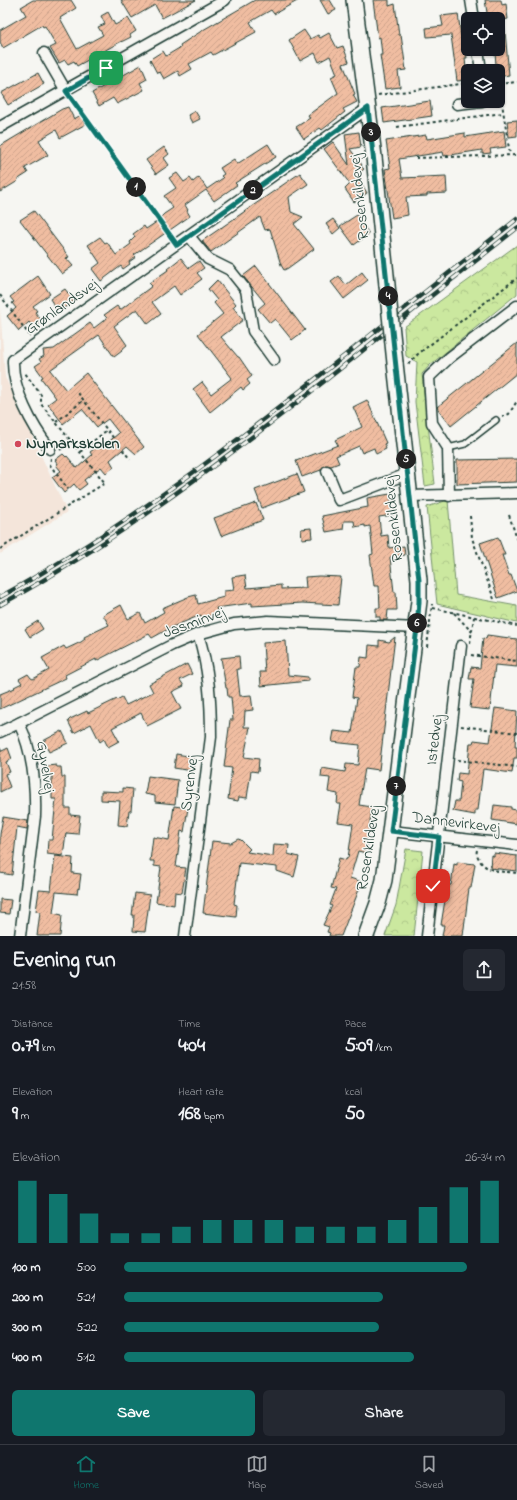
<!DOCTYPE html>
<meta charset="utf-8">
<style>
body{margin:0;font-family:"Indie Flower",sans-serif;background:#242831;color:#f1f3f6;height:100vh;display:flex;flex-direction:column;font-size:15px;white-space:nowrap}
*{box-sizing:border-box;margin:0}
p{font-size:13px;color:#9ea1a6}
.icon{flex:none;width:22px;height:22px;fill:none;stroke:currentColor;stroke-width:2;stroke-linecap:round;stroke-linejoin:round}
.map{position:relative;height:936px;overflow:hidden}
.side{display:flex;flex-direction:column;background:#171b24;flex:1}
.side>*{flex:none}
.buttons{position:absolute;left:461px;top:12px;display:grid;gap:8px}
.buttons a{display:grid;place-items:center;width:44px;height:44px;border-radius:6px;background:#171b24;box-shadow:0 1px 3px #0004;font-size:20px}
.pin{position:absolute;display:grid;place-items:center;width:34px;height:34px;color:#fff;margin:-17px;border-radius:8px;box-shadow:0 2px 6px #0006}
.km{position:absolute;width:20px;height:20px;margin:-10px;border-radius:50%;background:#222;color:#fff;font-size:11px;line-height:20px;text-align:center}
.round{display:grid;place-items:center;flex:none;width:42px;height:42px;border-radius:6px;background:#242831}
.headline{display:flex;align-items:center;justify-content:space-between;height:68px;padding:0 12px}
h1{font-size:22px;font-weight:800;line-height:30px}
.figures{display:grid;grid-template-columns:repeat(3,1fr);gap:6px;height:68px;padding:4px 12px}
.figures div{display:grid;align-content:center}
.figures b{font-size:20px;font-weight:800}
.figures small{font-size:11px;font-weight:400}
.figures p{font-size:11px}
.chart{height:112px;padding:8px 12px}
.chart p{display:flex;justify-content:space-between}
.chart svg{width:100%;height:72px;margin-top:4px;stroke:#0f766e;stroke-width:6}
.cta{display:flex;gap:8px;margin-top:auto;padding:8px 12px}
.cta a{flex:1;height:46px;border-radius:6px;background:#0f766e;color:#fff;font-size:16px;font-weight:800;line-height:46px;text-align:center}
.cta a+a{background:#242831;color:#f1f3f6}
ul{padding:0 12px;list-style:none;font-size:13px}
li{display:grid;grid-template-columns:64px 48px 1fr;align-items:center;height:30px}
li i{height:10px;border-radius:5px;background:#0f766e}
.tabs{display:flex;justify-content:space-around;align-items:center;height:56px;border-top:1px solid #363941;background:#171b24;font-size:11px;color:#9ea1a6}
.tabs a{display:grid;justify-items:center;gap:2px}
.tabs .active{color:#0f766e}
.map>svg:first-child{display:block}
.built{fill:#f4e5da}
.forest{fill:url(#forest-crowns);stroke:#75926a}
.building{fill:url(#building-hatch);stroke:#1f3d34}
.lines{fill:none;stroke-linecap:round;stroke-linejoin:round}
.lane-casing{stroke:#1f3d34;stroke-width:8}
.street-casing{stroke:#1f3d34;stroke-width:13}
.secondary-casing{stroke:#1f3d34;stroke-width:18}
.path{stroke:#1f3d34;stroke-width:2;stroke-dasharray:3 3;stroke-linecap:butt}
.lane{stroke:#f6f6f2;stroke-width:5}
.street{stroke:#f6f6f2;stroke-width:10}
.secondary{stroke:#f6f6f2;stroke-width:15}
.rail-casing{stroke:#1f3d34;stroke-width:4.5}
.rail{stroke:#f6f6f2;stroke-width:3;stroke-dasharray:9;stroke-linecap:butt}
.secondary-bridge-casing{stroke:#1f3d34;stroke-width:18;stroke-linecap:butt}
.secondary-bridge{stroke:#f6f6f2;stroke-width:15}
.route-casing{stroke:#fff;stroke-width:8}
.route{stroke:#0f766e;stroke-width:5}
.poi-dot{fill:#d1495b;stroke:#f6f6f2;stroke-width:1.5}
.labels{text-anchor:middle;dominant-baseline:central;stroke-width:3;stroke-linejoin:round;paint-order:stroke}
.street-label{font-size:16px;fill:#1f3d34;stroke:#f6f6f2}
.poi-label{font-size:16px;font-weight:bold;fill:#1f3d34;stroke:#f6f6f2;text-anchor:start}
</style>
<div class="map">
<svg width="517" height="936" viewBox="0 0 517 936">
<defs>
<pattern id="forest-crowns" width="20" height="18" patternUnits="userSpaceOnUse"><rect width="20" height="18" fill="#cbe89f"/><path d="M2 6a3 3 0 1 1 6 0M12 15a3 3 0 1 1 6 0" fill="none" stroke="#aec88a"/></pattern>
<pattern id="building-hatch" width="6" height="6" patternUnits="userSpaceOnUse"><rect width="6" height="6" fill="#f0bda1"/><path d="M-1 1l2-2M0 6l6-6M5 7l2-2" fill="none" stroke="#cda38b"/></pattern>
</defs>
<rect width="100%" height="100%" fill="#f6f6f2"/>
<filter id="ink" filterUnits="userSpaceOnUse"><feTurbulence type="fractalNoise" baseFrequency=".025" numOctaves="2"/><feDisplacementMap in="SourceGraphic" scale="8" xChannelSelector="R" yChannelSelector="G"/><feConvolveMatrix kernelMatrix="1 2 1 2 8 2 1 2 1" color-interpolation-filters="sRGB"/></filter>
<g filter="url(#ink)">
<!-- built -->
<polygon class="built" points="0,307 5,377 67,512 0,554"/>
<!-- forest -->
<g class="forest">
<polygon points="517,245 517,294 430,365 422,374 435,484 425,486 415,402 417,362 406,356 404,327"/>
<polygon points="448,500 456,595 517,606 517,623 437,604 427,507"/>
<polygon points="406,849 423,851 414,936 385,936 396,905"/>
</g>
<!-- building -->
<g class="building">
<polygon points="33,0 71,0 76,8 60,18 77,49 103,35 98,27 105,24 101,16 108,12 115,25 128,18 136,31 130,35 131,37 123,41 120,42 77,66 74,61 68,64 65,60 59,63 50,48 56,45 45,26 43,27 42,25 3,48 0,42 0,30 26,15 21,7"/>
<polygon points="121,0 196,0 162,18 155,5 132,18"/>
<polygon points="255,0 299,0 274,14 271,10 250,22 256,32 213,55 211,52 189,64 192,69 180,76 178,71 164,79 160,72 157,73 150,60 152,58 163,51 166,56 181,47 180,45 203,30"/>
<polygon points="320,0 330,0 336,10 328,14"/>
<polygon points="373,0 389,0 389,6 395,4 399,35 401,35 406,70 398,71 400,87 385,89 380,55 382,55 380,37 378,38"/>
<polygon points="485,0 501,0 502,5 506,4 508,19 498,21 498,19 488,19"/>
<polygon points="458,14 461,36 464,36 467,58 465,58 467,80 457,81 451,35 427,37 426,28 443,26 441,16"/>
<polygon points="498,21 504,21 509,75 498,77 498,65 496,65 495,52 498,52"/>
<polygon points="304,30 310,39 318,35 320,38 329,33 337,48 343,46 349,62 343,64 355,94 353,95 357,102 343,109 345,112 322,130 320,128 304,139 296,127 310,118 308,115 338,93 331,77 337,74 330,56 319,62 315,53 300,61 289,40"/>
<polygon points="141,65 147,79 140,83 144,90 117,104 113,98 99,106 92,93"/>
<polygon points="38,73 44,84 8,105 1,93"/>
<polygon points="430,101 432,116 384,123 382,108"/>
<polygon points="68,107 74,119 81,115 86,124 60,138 56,130 39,140 48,155 25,168 28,173 17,180 18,181 0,192 0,146 62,109"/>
<polygon points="195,111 200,119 192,123 188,115"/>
<polygon points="517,120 517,136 509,137 507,121"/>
<polygon points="504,131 506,147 490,149 491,153 482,154 482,150 444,156 443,152 399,159 402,178 446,176 447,193 427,194 427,196 406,197 408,215 392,218 385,169 390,168 386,141 426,135 427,139 465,133 465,137"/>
<polygon points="359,132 361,147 350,149 362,165 361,166 364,169 357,175 367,193 354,202 345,189 350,184 324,149 333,142 349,165 345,134"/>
<polygon points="268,144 276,157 235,183 237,185 214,201 206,190 185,205 188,210 187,211 190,216 134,255 136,257 129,262 130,264 123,269 121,266 101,281 92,269 100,263 88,245 100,237 105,243 107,242 116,255 131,244 130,242 135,237 133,234 144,226 146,229 161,219 160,218 164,214 173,208 164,196 176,188 169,178 177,173 184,182 190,178 193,182 199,177 207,189 223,178 221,176 224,174 220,168 234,159 237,164"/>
<polygon points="164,147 169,154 164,158 169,165 156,174 146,160"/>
<polygon points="300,173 308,184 289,197 291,212 303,217 294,224 314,249 288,268 284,270 281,265 270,229 265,230 260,217 211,252 202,241"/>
<polygon points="34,211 69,257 66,258 73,266 62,274 20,220"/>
<polygon points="357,215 369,234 354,245 340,226"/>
<polygon points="333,219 340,228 333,234 326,224"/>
<polygon points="181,258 189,268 199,261 204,268 197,273 202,279 180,295 174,286 152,302 161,314 148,324 137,309 114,326 127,345 121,350 122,351 114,357 99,335 50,370 66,390 86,373 144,447 136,454 127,446 110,460 114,467 106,473 101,467 84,480 87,484 79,490 74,484 64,493 52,477 61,471 56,465 58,464 55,460 63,454 66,457 67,456 77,468 92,455 90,452 98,446 100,449 119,433 108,419 97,427 82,409 63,424 48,404 56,398 41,378 43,377 35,366 41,362 39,359 44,356 43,350 54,349 90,323 94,328 107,318 104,315 117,306 120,310 152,286 149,283 168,270 167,269"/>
<polygon points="256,266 305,330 292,340 275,319 270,323 258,309 265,303 243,276"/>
<polygon points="362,272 368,280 344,299 331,282 339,276 346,285"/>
<polygon points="38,276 50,294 33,306 37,311 35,312 42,321 34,328 29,322 19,331 7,316 16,308 12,303 14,302 10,297"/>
<polygon points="217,280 236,304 233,307 243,320 221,337 238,357 239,357 252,376 247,380 250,384 243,390 241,387 210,412 193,389 202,382 211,394 232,378 198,334 223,314 214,303 217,300 208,289"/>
<polygon points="65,289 74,301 61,310 59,308 57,310 50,299"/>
<polygon points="517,343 517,373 451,426 438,409 437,407"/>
<polygon points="367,400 386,443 384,444 386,449 376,454 374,448 362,453 359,446 336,456 339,463 331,466 325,465 321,470 302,477 296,461 338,445 335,440 362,427 353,407"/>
<polygon points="517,459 517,482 457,484 457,460"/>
<polygon points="297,474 304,492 262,508 255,490"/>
<polygon points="390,494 393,515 379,517 381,536 388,535 389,548 404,546 405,555 390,557 394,592 396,592 397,610 388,610 387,620 380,620 380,617 376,617 376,608 380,608 379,586 374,586 370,555 373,554 370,526 365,527 365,525 355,527 354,521 344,521 343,529 326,532 322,516 368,507 367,498"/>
<polygon points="256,503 263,520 221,536 214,518"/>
<polygon points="311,528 312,538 302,539 301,529"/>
<polygon points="498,537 505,555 502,555 509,575 511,575 517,591 498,598 480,543"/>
<polygon points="245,575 247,588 281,585 281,589 306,588 305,577 319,576 341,577 338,605 302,603 252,606 252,603 216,608 218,614 201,618 201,615 172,627 152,638 149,634 96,661 96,659 65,675 66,678 0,709 0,694 15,688 14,687 22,683 19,679 28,674 31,678 33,679 49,670 42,658 64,646 66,649 81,642 85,639 84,637 109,625 103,615 121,605 128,619 140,613 145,623 164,612 162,608 188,597 196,595 198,604 224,597 224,591 234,590 232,577"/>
<polygon points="38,621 43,629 30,637 25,629"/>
<polygon points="487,635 517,639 517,667 495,665 490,710 470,708 474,679 469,679 471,667 480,668 483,638 486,639"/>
<polygon points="395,637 379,770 365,768 359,805 372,807 366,853 358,851 350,878 362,882 341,936 329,936 330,933 327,932 329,927 323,925 332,906 330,905 336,889 331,888 339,858 346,860 347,858 348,858 353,824 338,822 341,804 337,804 338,794 328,792 330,778 321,777 322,768 345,772 346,764 358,765 360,745 332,742 334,731 352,733 357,698 352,697 356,667 360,667 361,657 368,658 369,645 379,646 379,640 389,642"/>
<polygon points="286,641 288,675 308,677 308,681 261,686 260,672 265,672 263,643"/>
<polygon points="239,656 240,669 237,669 240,696 251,695 253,710 245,711 244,727 250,727 244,757 259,759 258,772 251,771 247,798 239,797 238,801 228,799 232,768 224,767 230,720 233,720 231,697 228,697 227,688 226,688 221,658"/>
<polygon points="187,664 192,674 180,680 184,686 172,692 181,709 147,726 141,713 112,728 119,741 108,747 104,739 100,742 91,724 74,733 68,721 70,719 87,711 88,713 117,699 117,700 122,697 126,705 153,692 149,684"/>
<polygon points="495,708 517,711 515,747 517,747 517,758 514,758 512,773 483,769 478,810 475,810 475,815 453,811 455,801 459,801 461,782 457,781 458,773 467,774 470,743 473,743 474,740 490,742"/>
<polygon points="62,731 68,743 49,752 43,741"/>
<polygon points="0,747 2,751 8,748 12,759 6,762 10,772 5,774 10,787 0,792"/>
<polygon points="176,754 194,757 193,771 174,768"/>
<polygon points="56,765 57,767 61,767 62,777 65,777 65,808 70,808 70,815 80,816 78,834 66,833 63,856 47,854 48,840 52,840 56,799 52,799 52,776 49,777 47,766"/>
<polygon points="148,776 178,780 175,804 155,802 155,796 145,794"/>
<polygon points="123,788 133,789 131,811 129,811 127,826 118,825 120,801 101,800 101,791 123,792"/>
<polygon points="494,805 511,807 511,809 516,810 517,824 492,820"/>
<polygon points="174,806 188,808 184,832 181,831 176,867 186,868 182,893 175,892 174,905 156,902 161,867 154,866 154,861 150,861 153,837 169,840"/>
<polygon points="3,817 28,821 27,829 17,827 12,875 0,873 0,834"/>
<polygon points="238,839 241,840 250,849 247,852 273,856 274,844 289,845 288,854 299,857 294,877 277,871 277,867 239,863 234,904 237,905 236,917 203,913 212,841 231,843"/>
<polygon points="494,853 517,856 517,871 490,868 491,855 494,856"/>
<polygon points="55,856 73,858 72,873 81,874 79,889 78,888 77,894 56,892 53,913 62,915 60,936 37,936 40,912 36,911 39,890 51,891"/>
<polygon points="457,862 475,864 471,888 469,888 463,936 442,936 444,925 441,925 445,900 447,900 449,885 451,885 454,864 457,865"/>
<polygon points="135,893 150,895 145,932 133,931 134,915 132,915"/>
<polygon points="0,899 11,900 9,914 0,913"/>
</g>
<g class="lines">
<defs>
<polyline id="lane" points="448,448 465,444 496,420"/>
<g id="street">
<polyline points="471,0 474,19"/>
<polyline points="478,49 481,71"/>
<polyline points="44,53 66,91"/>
<polyline points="457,104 482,101"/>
<polyline points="0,127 225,0"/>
<polyline points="189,236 208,259 230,270 246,290 253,331 274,360"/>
<path d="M50,449C32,426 12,389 13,360L368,108"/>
<polyline points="327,471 339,500 407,474"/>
<polyline points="410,496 517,493"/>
<polyline points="449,496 448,448 432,423 429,377 449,358 517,306"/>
<path d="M19,723C33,752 36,784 35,816L20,936"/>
<polyline points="0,732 19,723 172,645 198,634 234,624 268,621 417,628"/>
<polyline points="391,831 517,845"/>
<path d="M185,936L211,737C211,701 209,668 198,634"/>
<polyline points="427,936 461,646"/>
</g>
<g id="secondary">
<polyline points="354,0 374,157 387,285"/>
<polyline points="366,936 378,903 384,880 419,601 419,580 395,363"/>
</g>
</defs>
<!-- lane casing -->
<use href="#lane" class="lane-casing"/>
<!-- street casing -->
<use href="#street" class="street-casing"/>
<!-- secondary casing -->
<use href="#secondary" class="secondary-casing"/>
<!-- path -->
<g class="path">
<polyline points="499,84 510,155"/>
<polyline points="499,84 517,82"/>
<polyline points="378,95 468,83"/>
<polyline points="71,98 170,236"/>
<polyline points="397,127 503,113"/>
<polyline points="416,158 517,155"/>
<polyline points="0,295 30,336"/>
<polyline points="408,364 418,354 517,278"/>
<polyline points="78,393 130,459"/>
<polyline points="502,417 509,414 517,401"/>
<polyline points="56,422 84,400"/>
<polyline points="60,450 71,441"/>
<polyline points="80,452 107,430"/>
<polyline points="51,458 50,465 68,489"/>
<polyline points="509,515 517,539"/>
<polyline points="470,516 472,538 494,599"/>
<polyline points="0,549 105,483 41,404 41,395 25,373"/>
<polyline points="433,608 517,626"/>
<polyline points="454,613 472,632"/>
<polyline points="470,643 474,617"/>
<polyline points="427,647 432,604"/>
<polyline points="471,655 517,661"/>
<polyline points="461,726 517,733"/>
<polyline points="457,760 517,767"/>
<path d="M477,850C476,854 477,855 479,859C486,873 503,871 517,873"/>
</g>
<!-- lane -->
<use href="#lane" class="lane"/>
<!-- street -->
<use href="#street" class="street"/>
<!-- secondary -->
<use href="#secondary" class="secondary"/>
<defs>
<g id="rail">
<path d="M0,597C125,528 237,442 348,353C404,308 461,264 517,219"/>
<path d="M0,605C122,538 232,454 341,368C399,321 458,275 517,228"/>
</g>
</defs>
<!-- rail casing -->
<use href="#rail" class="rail-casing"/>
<!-- rail -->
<use href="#rail" class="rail"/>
<defs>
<polyline id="secondary-bridge" points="387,285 395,363"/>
</defs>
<!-- secondary-bridge casing -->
<use href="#secondary-bridge" class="secondary-bridge-casing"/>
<!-- secondary-bridge -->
<use href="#secondary-bridge" class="secondary-bridge"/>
</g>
</g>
<g class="lines" filter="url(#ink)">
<defs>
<polyline id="route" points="106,68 66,91 177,245 368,108 419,580 419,602 417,628 391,831 439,837 433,886"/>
</defs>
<!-- route casing -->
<use href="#route" class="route-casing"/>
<!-- route -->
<use href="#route" class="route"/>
</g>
<!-- markers -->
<circle class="poi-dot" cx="18" cy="444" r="4"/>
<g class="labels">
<!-- street labels -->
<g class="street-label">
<text transform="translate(360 197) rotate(-96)">Rosenkildevej</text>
<text transform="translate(62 307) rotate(-35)">Grønlandsvej</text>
<text transform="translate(394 519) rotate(-96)">Rosenkildevej</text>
<text transform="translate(194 623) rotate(-20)">Jasminvej</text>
<text transform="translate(435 740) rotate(-83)">Istedvej</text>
<text transform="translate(45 767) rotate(81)">Gyvelvej</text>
<text transform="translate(190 783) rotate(-83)">Syrenvej</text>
<text transform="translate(456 823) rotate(7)">Dannevirkevej</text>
<text transform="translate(369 848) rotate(-81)">Rosenkildevej</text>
</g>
<!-- poi labels -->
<g class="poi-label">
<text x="26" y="444">Nymarkskolen</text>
</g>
</g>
</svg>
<div class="buttons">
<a><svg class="icon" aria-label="locate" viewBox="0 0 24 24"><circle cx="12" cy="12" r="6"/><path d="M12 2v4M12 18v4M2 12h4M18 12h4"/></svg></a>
<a><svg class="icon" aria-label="layers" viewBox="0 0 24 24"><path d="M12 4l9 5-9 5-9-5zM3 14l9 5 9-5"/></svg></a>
</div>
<div class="pin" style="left:106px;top:68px;background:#1e9e55"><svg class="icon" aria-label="arrive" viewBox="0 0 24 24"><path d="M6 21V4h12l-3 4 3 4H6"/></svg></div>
<div class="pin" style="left:433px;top:886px;background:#d93025"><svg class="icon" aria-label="check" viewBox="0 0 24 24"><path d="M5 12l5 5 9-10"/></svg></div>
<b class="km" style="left:136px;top:187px">1</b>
<b class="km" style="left:253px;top:190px">2</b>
<b class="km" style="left:371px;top:132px">3</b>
<b class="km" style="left:388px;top:296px">4</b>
<b class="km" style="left:406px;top:459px">5</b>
<b class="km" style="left:417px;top:623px">6</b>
<b class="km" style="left:396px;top:786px">7</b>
</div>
<section class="side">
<div class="headline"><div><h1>Evening run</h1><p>21:58</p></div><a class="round"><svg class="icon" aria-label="share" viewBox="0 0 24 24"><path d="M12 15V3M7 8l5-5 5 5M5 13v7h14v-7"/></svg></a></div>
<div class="figures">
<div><p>Distance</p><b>0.79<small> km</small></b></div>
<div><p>Time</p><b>4:04</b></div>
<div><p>Pace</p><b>5:09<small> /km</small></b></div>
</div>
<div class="figures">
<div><p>Elevation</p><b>9<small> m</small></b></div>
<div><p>Heart rate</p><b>168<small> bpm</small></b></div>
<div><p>kcal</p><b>50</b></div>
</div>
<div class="chart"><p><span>Elevation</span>26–34 m</p>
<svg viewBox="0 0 160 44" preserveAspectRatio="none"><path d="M5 44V6M15 44V14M25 44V26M35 44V38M45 44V38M55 44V34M65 44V30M75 44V30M85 44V30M95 44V34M105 44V34M115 44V34M125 44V30M135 44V22M145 44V10M155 44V6"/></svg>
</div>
<ul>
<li><b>100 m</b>5:00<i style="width:90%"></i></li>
<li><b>200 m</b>5:21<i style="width:68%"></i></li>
<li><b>300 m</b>5:22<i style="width:67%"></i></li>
<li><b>400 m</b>5:12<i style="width:76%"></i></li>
</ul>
<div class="cta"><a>Save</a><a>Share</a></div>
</section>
<nav class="tabs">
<a class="active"><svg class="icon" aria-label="home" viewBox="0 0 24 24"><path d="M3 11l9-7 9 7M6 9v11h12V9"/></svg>Home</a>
<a><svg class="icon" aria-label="map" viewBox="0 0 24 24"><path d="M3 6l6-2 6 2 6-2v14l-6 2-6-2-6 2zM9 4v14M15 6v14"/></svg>Map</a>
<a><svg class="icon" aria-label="saved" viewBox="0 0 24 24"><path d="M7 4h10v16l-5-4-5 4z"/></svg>Saved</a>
</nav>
